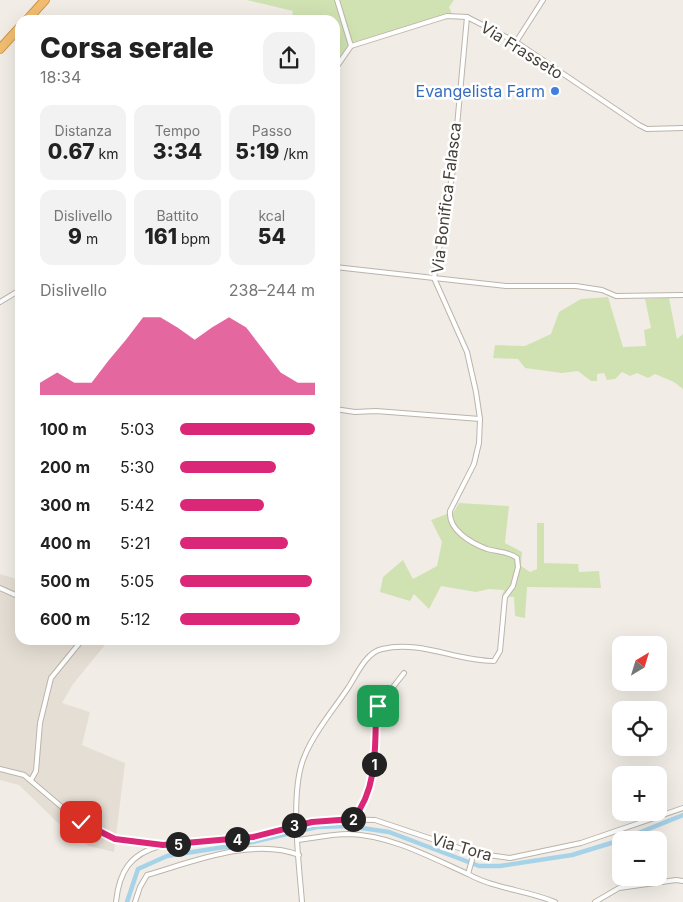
<!DOCTYPE html>
<html lang="it">
<meta charset="utf-8">
<style>
body{margin:0;font-family:Inter,sans-serif;background:#f2f2f2;color:#222;height:100vh;display:flex;flex-direction:column;font-size:19px;white-space:nowrap}
*{box-sizing:border-box;margin:0}
p{font-size:16px;color:#767676}
.icon{flex:none;width:28px;height:28px;fill:none;stroke:currentColor;stroke-width:2;stroke-linecap:round;stroke-linejoin:round}
.map{position:relative;flex:1;overflow:hidden}
.panel{position:absolute;left:15px;top:15px;width:325px;height:630px;display:flex;flex-direction:column;background:#fff;border-radius:15px;box-shadow:0 5px 20px #0002}
.panel>*{flex:none}
.needle{width:32px;rotate:38deg}
.controls{position:absolute;left:612px;top:636px;display:grid;gap:10px}
.controls a{display:grid;place-items:center;width:55px;height:55px;border-radius:10px;background:#fff;box-shadow:0 5px 20px #0002;font-size:25px}
.pin{position:absolute;display:grid;place-items:center;width:42px;height:42px;color:#fff;margin:-21px;border-radius:10px;box-shadow:0 2px 8px #0006}
.km{position:absolute;width:25px;height:25px;margin:-12px;border-radius:50%;background:#222;color:#fff;font-size:14px;line-height:25px;text-align:center}
.round{display:grid;place-items:center;flex:none;width:52px;height:52px;border-radius:15px;background:#f2f2f2}
.headline{display:flex;align-items:center;justify-content:space-between;height:85px;padding:0 25px}
h1{font-size:28px;font-weight:800;line-height:38px}
.stats{display:grid;grid-template-columns:repeat(3,1fr);gap:8px;height:85px;padding:5px 25px}
.stats div{display:grid;align-content:center;border-radius:12px;background:#f2f2f2;text-align:center}
.stats b{font-size:21px;font-weight:800}
.stats small{font-size:14px;font-weight:400}
.stats p{font-size:14px}
.chart{height:140px;padding:10px 25px}
.chart p{display:flex;justify-content:space-between}
.chart svg{width:100%;height:90px;margin-top:5px;fill:#db2777;opacity:.7}
ul{padding:0 25px;list-style:none;font-size:16px}
li{display:grid;grid-template-columns:80px 60px 1fr;align-items:center;height:38px}
li i{height:12px;border-radius:6px;background:#db2777}
.map>svg:first-child{display:block}
.residential{fill:#e5ded4}
.green{fill:#d0e2b2}
.lines{fill:none;stroke-linecap:round;stroke-linejoin:round}
.canal{stroke:#a7d3e9;stroke-width:4.5}
.street-casing{stroke:#bcb4a9;stroke-width:6}
.highway-casing{stroke:#cf9142;stroke-width:10}
.street{stroke:#fff;stroke-width:4}
.highway{stroke:#f1be71;stroke-width:8}
.route-casing{stroke:#fff;stroke-width:10}
.route{stroke:#db2777;stroke-width:6}
.shop-dot{fill:#3f7fe0;stroke:#fff;stroke-width:2}
.labels{text-anchor:middle;dominant-baseline:central;stroke-width:5;stroke-linejoin:round;paint-order:stroke}
.street-label{font-size:16px;fill:#433d36;stroke:#fff}
.shop-label{font-size:16px;fill:#366cbe;stroke:#fff;text-anchor:end}
</style>
<div class="map">
<svg width="683" height="902" viewBox="0 0 683 902">
<rect width="100%" height="100%" fill="#f1ede6"/>
<!-- residential -->
<polygon class="residential" points="0,574 20,580 20,640 109,640 73,684 62,703 90,712 82,745 125,763 114,852 89,846 56,821 19,785 0,780"/>
<!-- green -->
<g class="green">
<polygon points="247,0 335,0 348,45 335,64 335,20 291,20 293,11"/>
<polygon points="339,0 454,0 449,7 452,14 354,42 350,39"/>
<polygon points="608,297 623,347 646,346 644,330 651,328 645,299 669,298 677,339 683,334 683,389 674,382 655,374 648,378 637,373 630,376 622,372 615,379 607,380 604,373 597,374 597,381 591,381 578,371 562,373 525,368 518,359 493,358 495,345 525,346 551,334 559,312 581,299"/>
<polygon points="459,503 509,506 505,543 522,552 521,566 530,572 537,569 537,523 544,523 544,563 578,564 579,572 599,571 601,588 527,587 525,618 515,616 514,597 502,596 504,590 489,589 476,592 441,586 429,609 414,594 410,601 380,592 383,577 403,560 413,579 437,566 442,542 431,520 447,514 452,515"/>
</g>
<g class="lines">
<!-- canal -->
<g class="canal">
<polyline points="621,840 683,815"/>
<polyline points="127,902 138,869 167,856 244,844 317,827 348,826 389,832 479,866 500,866 572,855 621,840"/>
</g>
<defs>
<g id="street">
<polyline points="516,42 543,0"/>
<polyline points="351,46 447,16 467,17 516,42 639,125 647,129 683,128"/>
<polyline points="335,69 351,46 337,0"/>
<polyline points="335,267 506,286 576,286 602,290 616,296 683,295"/>
<polyline points="0,302 20,290"/>
<polyline points="335,409 355,412 376,411 480,419"/>
<polyline points="0,588 20,597"/>
<polyline points="0,769 24,775 70,814 102,833 115,839 163,845 253,837 297,825 330,819 375,820 474,853 510,858 581,843 683,808"/>
<polyline points="31,780 36,771 40,723 51,678 82,640"/>
<polyline points="353,819 363,806 373,774 376,709 404,673"/>
<path d="M298,840C315,838 331,834 348,834C390,835 430,857 468,874"/>
<path d="M474,853L468,874C495,889 526,890 555,902"/>
<path d="M116,902C119,872 130,854 160,846"/>
<path d="M135,902L140,887L147,875C192,862 253,837 299,855"/>
<path d="M302,902C299,863 289,790 305,755C315,731 334,709 348,688C356,676 366,652 382,649C421,640 456,661 494,661L500,651L505,597L513,586L518,567L517,558C508,551 497,552 487,549C471,543 448,530 450,511L474,464L479,443L480,419L476,392L467,352L434,278L453,170L467,17"/>
<polyline points="595,902 619,888 676,880 683,881"/>
</g>
<g id="highway">
<polyline points="27,20 45,0"/>
<polyline points="0,49 20,27"/>
</g>
</defs>
<!-- street casing -->
<use href="#street" class="street-casing"/>
<!-- highway casing -->
<use href="#highway" class="highway-casing"/>
<!-- street -->
<use href="#street" class="street"/>
<!-- highway -->
<use href="#highway" class="highway"/>
</g>
<g class="lines">
<defs>
<path id="route" d="M81,822L115,839L163,845L253,837L312,822L353,819C378,789 375,746 376,709L378,706"/>
</defs>
<!-- route casing -->
<use href="#route" class="route-casing"/>
<!-- route -->
<use href="#route" class="route"/>
</g>
<!-- markers -->
<circle class="shop-dot" cx="555" cy="91" r="5"/>
<g class="labels">
<!-- street labels -->
<g class="street-label">
<text transform="translate(522 50) rotate(32)">Via Frasseto</text>
<text transform="translate(446 198) rotate(-83)">Via Bonifica Falasca</text>
<text transform="translate(462 847) rotate(16)">Via Tora</text>
</g>
<!-- shop labels -->
<g class="shop-label">
<text x="545" y="91">Evangelista Farm</text>
</g>
</g>
</svg>
<div class="controls">
<a><svg class="needle" viewBox="-14 -14 28 28"><path d="M0-13l5 13h-10z" fill="#e53935"/><path d="M0 13l5-13h-10z" fill="#767676"/></svg></a>
<a><svg class="icon" aria-label="locate" viewBox="0 0 24 24"><circle cx="12" cy="12" r="6"/><path d="M12 2v4M12 18v4M2 12h4M18 12h4"/></svg></a>
<a>+</a>
<a>−</a>
</div>
<div class="pin" style="left:378px;top:706px;background:#1e9e55"><svg class="icon" aria-label="arrive" viewBox="0 0 24 24"><path d="M6 21V4h12l-3 4 3 4H6"/></svg></div>
<div class="pin" style="left:81px;top:822px;background:#d93025"><svg class="icon" aria-label="check" viewBox="0 0 24 24"><path d="M5 12l5 5 9-10"/></svg></div>
<b class="km" style="left:374px;top:764px">1</b>
<b class="km" style="left:353px;top:819px">2</b>
<b class="km" style="left:294px;top:825px">3</b>
<b class="km" style="left:237px;top:839px">4</b>
<b class="km" style="left:178px;top:844px">5</b>
<section class="panel">
<div class="headline"><div><h1>Corsa serale</h1><p>18:34</p></div><a class="round"><svg class="icon" aria-label="share" viewBox="0 0 24 24"><path d="M12 15V3M7 8l5-5 5 5M5 13v7h14v-7"/></svg></a></div>
<div class="stats">
<div><p>Distanza</p><b>0.67<small> km</small></b></div>
<div><p>Tempo</p><b>3:34</b></div>
<div><p>Passo</p><b>5:19<small> /km</small></b></div>
</div>
<div class="stats">
<div><p>Dislivello</p><b>9<small> m</small></b></div>
<div><p>Battito</p><b>161<small> bpm</small></b></div>
<div><p>kcal</p><b>54</b></div>
</div>
<div class="chart"><p><span>Dislivello</span>238–244 m</p>
<svg viewBox="0 0 160 44" preserveAspectRatio="none"><path d="M0 44V38L10 33L20 38L30 38L40 27L50 17L60 6L70 6L80 11L90 17L100 11L110 6L120 11L130 22L140 33L150 38L160 38V44z"/></svg>
</div>
<ul>
<li><b>100 m</b>5:03<i style="width:100%"></i></li>
<li><b>200 m</b>5:30<i style="width:71%"></i></li>
<li><b>300 m</b>5:42<i style="width:62%"></i></li>
<li><b>400 m</b>5:21<i style="width:80%"></i></li>
<li><b>500 m</b>5:05<i style="width:98%"></i></li>
<li><b>600 m</b>5:12<i style="width:89%"></i></li>
</ul>
</section>
</div>
